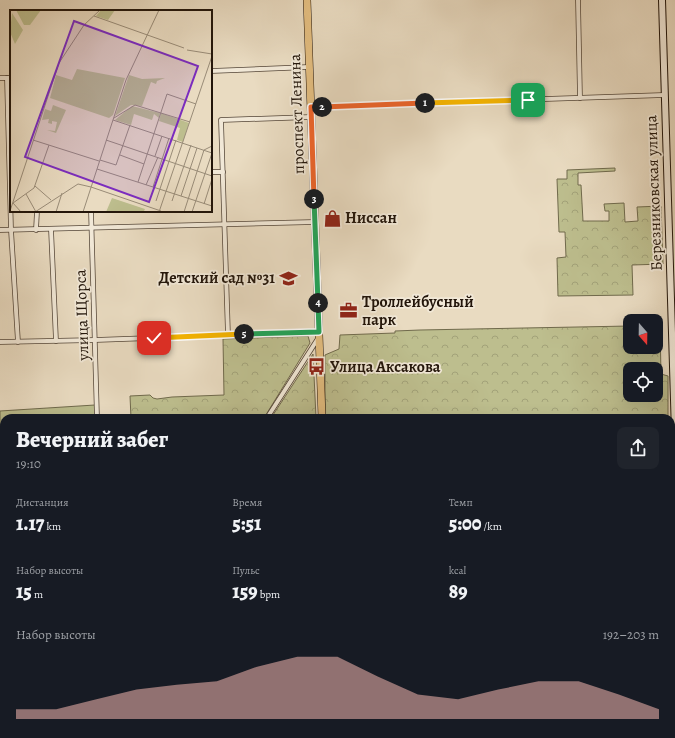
<!DOCTYPE html>
<html lang="ru">
<meta charset="utf-8">
<style>
body{margin:0;font-family:Alegreya,serif;background:#20242c;color:#f1f3f6;height:100vh;display:flex;flex-direction:column;font-size:15px;white-space:nowrap}
*{box-sizing:border-box;margin:0}
p{font-size:13px;color:#9ea1a6}
.icon{flex:none;width:22px;height:22px;fill:none;stroke:currentColor;stroke-width:2;stroke-linecap:round;stroke-linejoin:round}
.map{position:relative;flex:1;overflow:hidden}
.sheet{position:absolute;left:0px;top:414px;width:675px;height:324px;display:flex;flex-direction:column;background:#171b24;border-radius:12px 12px 0 0;box-shadow:0 4px 16px #0002}
.sheet>*{flex:none}
.needle{width:26px;rotate:160deg}
.fabs{position:absolute;left:623px;top:314px;display:grid;gap:8px}
.fabs a{display:grid;place-items:center;width:40px;height:40px;border-radius:8px;background:#171b24;box-shadow:0 4px 16px #0002;font-size:20px}
.pin{position:absolute;display:grid;place-items:center;width:34px;height:34px;color:#fff;margin:-17px;border-radius:8px;box-shadow:0 2px 6px #0006}
.km{position:absolute;width:20px;height:20px;margin:-10px;border-radius:50%;background:#222;color:#fff;font-size:11px;line-height:20px;text-align:center}
.round{display:grid;place-items:center;flex:none;width:42px;height:42px;border-radius:8px;background:#20242c}
.overview{display:flex;align-items:center;justify-content:space-between;height:68px;padding:0 16px}
h1{font-size:22px;font-weight:800;line-height:30px}
.figures{display:grid;grid-template-columns:repeat(3,1fr);gap:6px;height:68px;padding:4px 16px}
.figures div{display:grid;align-content:center}
.figures b{font-size:20px;font-weight:800}
.figures small{font-size:11px;font-weight:400}
.figures p{font-size:11px}
.chart{height:112px;padding:8px 16px}
.chart p{display:flex;justify-content:space-between}
.chart svg{width:100%;height:72px;margin-top:4px;fill:#c59692;opacity:.7}
.map>svg:first-child{display:block}
.green{fill:#bdbe8e;stroke:#706a4c}
.forest{fill:url(#forest-crowns);stroke:#706a4c;fill-rule:evenodd}
.lines{fill:none;stroke-linecap:round;stroke-linejoin:round}
.street-casing{stroke:#544638;stroke-width:5.5}
.secondary-casing{stroke:#22150a;stroke-width:8}
.primary-casing{stroke:#22150a;stroke-width:8}
.street{stroke:#f1e8d7;stroke-width:4}
.secondary{stroke:#f1e8d7;stroke-width:6}
.primary{stroke:#e4be80;stroke-width:7}
.rail-casing{stroke:#22150a;stroke-width:2.5}
.rail{stroke:#f1e8d7;stroke-width:1;stroke-dasharray:3;stroke-linecap:butt}
.split-1-casing{stroke:#fff;stroke-width:8}
.split-2-casing{stroke:#fff;stroke-width:8}
.split-3-casing{stroke:#fff;stroke-width:8}
.split-4-casing{stroke:#fff;stroke-width:8}
.split-5-casing{stroke:#fff;stroke-width:8}
.split-6-casing{stroke:#fff;stroke-width:8}
.split-1{stroke:#f5b400;stroke-width:5}
.split-2{stroke:#f0652b;stroke-width:5}
.split-3{stroke:#f0652b;stroke-width:5}
.split-4{stroke:#22a559;stroke-width:5}
.split-5{stroke:#22a559;stroke-width:5}
.split-6{stroke:#f5b400;stroke-width:5}
.labels{text-anchor:middle;dominant-baseline:central;stroke-width:3.5;stroke-linejoin:round;paint-order:stroke}
.street-label{font-size:16px;fill:#22150a;stroke:#f1e8d7}
.poi-label{font-size:16px;font-weight:bold;fill:#22150a;stroke:#f1e8d7;text-anchor:start}
.inset-road{fill:none;stroke:#998c78;stroke-width:1}
.view{fill:#7b2cbf;fill-opacity:0.15;stroke:#7b2cbf;stroke-width:2}
.inset-edge{fill:none;stroke:#22150a;stroke-width:2}
</style>
<div class="map">
<svg width="675" height="738" viewBox="0 0 675 738">
<defs>
<pattern id="forest-crowns" width="20" height="18" patternUnits="userSpaceOnUse"><rect width="20" height="18" fill="#bdbe8e"/><path d="M2 6a3 3 0 1 1 6 0M12 15a3 3 0 1 1 6 0" fill="none" stroke="#a2a279"/></pattern>
</defs>
<rect width="100%" height="100%" fill="#e9dbc1"/>
<filter id="stains"><feTurbulence type="fractalNoise" baseFrequency=".005" numOctaves="4"/><feColorMatrix values="0 0 0 0 .2 0 0 0 0 .09 0 0 0 0 .02 0 0 0 .5 -.17"/></filter>
<radialGradient id="worn" r=".72"><stop offset=".6" stop-color="#630" stop-opacity="0"/><stop offset="1" stop-color="#630" stop-opacity=".3"/></radialGradient>
<!-- green -->
<polygon class="green" points="95,405 96,418 4,418 4,449 0,449 0,411"/>
<!-- forest -->
<g class="forest">
<polygon points="615,168 615,171 578,173 578,185 581,185 583,221 609,221 609,211 605,211 604,204 624,203 625,222 638,221 637,207 661,206 663,264 632,265 633,295 558,296 557,258 566,257 565,232 559,232 557,179 567,179 567,170"/>
<path d="M630,326V347H656V326H660L661,374L668,376V418H325V355L339,349L340,335L395,333V331L420,330ZM630,369H656V395H630Z"/>
<polygon points="308,336 310,343 264,418 131,418 130,396 150,395 153,398 157,399 172,397 224,395 223,339"/>
<polygon points="313,354 316,418 271,418"/>
</g>
<g class="lines">
<defs>
<g id="street">
<polyline points="578,0 580,98"/>
<polyline points="211,71 309,67"/>
<polyline points="0,78 11,78"/>
<polyline points="7,78 11,230 18,342"/>
<polyline points="311,107 664,95"/>
<polyline points="211,172 223,172"/>
<polyline points="91,211 97,418"/>
<polyline points="51,229 56,341"/>
<polyline points="0,230 315,222"/>
<polyline points="36,230 37,211"/>
<polyline points="228,335 221,120 311,117"/>
<polyline points="0,342 95,340 319,332"/>
<polyline points="267,418 319,337"/>
<polyline points="0,455 4,455"/>
<polyline points="0,554 4,554"/>
</g>
<g id="secondary">
<polyline points="662,0 675,433"/>
<polyline points="671,545 673,538 675,519"/>
<polyline points="620,738 621,734"/>
</g>
<g id="primary">
<polyline points="307,0 322,418"/>
<polyline points="308,738 308,734"/>
</g>
</defs>
<!-- street casing -->
<use href="#street" class="street-casing"/>
<!-- secondary casing -->
<use href="#secondary" class="secondary-casing"/>
<!-- primary casing -->
<use href="#primary" class="primary-casing"/>
<!-- street -->
<use href="#street" class="street"/>
<!-- secondary -->
<use href="#secondary" class="secondary"/>
<!-- primary -->
<use href="#primary" class="primary"/>
<defs>
<g id="rail">
<polyline points="91,734 91,738"/>
<polyline points="416,734 416,738"/>
<polyline points="469,734 470,738"/>
<polyline points="476,734 476,738"/>
<polyline points="487,738 488,734"/>
</g>
</defs>
<!-- rail casing -->
<use href="#rail" class="rail-casing"/>
<!-- rail -->
<use href="#rail" class="rail"/>
</g>
<g class="lines">
<defs>
<polyline id="split-1" points="425,103 528,100"/>
<polyline id="split-2" points="322,107 425,103"/>
<polyline id="split-3" points="314,199 311,107 322,107"/>
<polyline id="split-4" points="314,199 318,303"/>
<polyline id="split-5" points="244,334 319,332 318,303"/>
<polyline id="split-6" points="154,338 244,334"/>
</defs>
<!-- split-1 casing -->
<use href="#split-1" class="split-1-casing"/>
<!-- split-2 casing -->
<use href="#split-2" class="split-2-casing"/>
<!-- split-3 casing -->
<use href="#split-3" class="split-3-casing"/>
<!-- split-4 casing -->
<use href="#split-4" class="split-4-casing"/>
<!-- split-5 casing -->
<use href="#split-5" class="split-5-casing"/>
<!-- split-6 casing -->
<use href="#split-6" class="split-6-casing"/>
<!-- split-1 -->
<use href="#split-1" class="split-1"/>
<!-- split-2 -->
<use href="#split-2" class="split-2"/>
<!-- split-3 -->
<use href="#split-3" class="split-3"/>
<!-- split-4 -->
<use href="#split-4" class="split-4"/>
<!-- split-5 -->
<use href="#split-5" class="split-5"/>
<!-- split-6 -->
<use href="#split-6" class="split-6"/>
</g>
<!-- icons -->
<defs>
<symbol id="shop-bare" viewBox="-9 -9 18 18"><path d="M-5-2.5h2.3a2.7 3.5 0 0 1 5.4 0H5L5.5 6h-11ZM-1.5-2.5h3a1.5 2.3 0 0 0-3 0Z" fill="#8f2418" stroke="#f1e8d7" stroke-width="2.5" paint-order="stroke"/></symbol>
<symbol id="school-bare" viewBox="-9 -9 18 18"><path d="M0-5L7-2L0 1L-7-2ZM-4 1L0 2.5L4 1V4Q0 6-4 4Z" fill="#8f2418" stroke="#f1e8d7" stroke-width="2.5" paint-order="stroke"/></symbol>
<symbol id="office-bare" viewBox="-9 -9 18 18"><path d="M-6-3h4V-5.5h4V-3h4V5H-6ZM-1-4.5V-3h2v-1.5ZM-6 0V1H6V0Z" fill="#8f2418" stroke="#f1e8d7" stroke-width="2.5" paint-order="stroke"/></symbol>
<symbol id="bus-bare" viewBox="-9 -9 18 18"><path d="M-5-6H5V4H4V6H2V4H-2V6H-4V4H-5ZM-3.5-4V0h7V-4ZM-3.5 1.2v1.5H-2V1.2ZM2 1.2v1.5H3.5V1.2Z" fill="#8f2418" stroke="#f1e8d7" stroke-width="2.5" paint-order="stroke"/></symbol>
</defs>
<g fill-rule="evenodd">
<use href="#shop-bare" x="320" y="206" width="25" height="25"/>
<use href="#school-bare" x="276" y="266" width="25" height="25"/>
<use href="#office-bare" x="336" y="298" width="25" height="25"/>
<use href="#bus-bare" x="304" y="354" width="25" height="25"/>
</g>
<g class="labels">
<!-- street labels -->
<g class="street-label">
<text transform="translate(297 114) rotate(-92)">проспект Ленина</text>
<text transform="translate(654 193) rotate(-92)">Березниковская улица</text>
<text transform="translate(82 315) rotate(-92)">улица Щорса</text>
</g>
<!-- poi labels -->
<g class="poi-label">
<text x="345" y="218">Ниссан</text>
<text x="275" y="278" text-anchor="end">Детский сад №31</text>
<text x="362" y="302">Троллейбусный<tspan x="362" dy="18">парк</tspan></text>
<text x="330" y="367">Улица Аксакова</text>
</g>
</g>
<!-- overview -->
<g transform="translate(10 10)">
<rect width="202" height="202" fill="#e9dbc1"/>
<path d="M151,103L179,113L173,132L167,130L170,118L149,111Z" fill="#bdbe8e"/>
<path d="M91,0H105L98,10L86,6ZM2,3L13,20L5,34L0,22ZM67,59L115,68L103,105L99,108L40,88L46,65L62,70ZM119,65L132,69L155,68L147,71L146,74L141,72L132,96L121,95L105,106ZM43,95L56,100L46,123L37,120L45,121L47,112L42,111V114L38,113L39,109L32,110L35,99L41,101ZM122,96L150,103L149,108L144,104L142,110L124,104L121,115L105,110ZM102,188L135,199L134,201L96,202Z" fill="#bdbe8e"/>
<path d="M6,0H31L20,15H14Z" fill="#bdbe8e"/>
<path class="inset-road" d="M84,6L174,38M177,40L202,44M104,108L125,95L180,112M103,110L202,143M23,130L89,151M96,130L202,166M110,145L134,154M145,146L152,126M90,150L106,155L120,115M87,159L202,196M128,172L157,84L186,94M136,175L148,147M25,176L41,190M81,177L151,201M143,177L159,128M16,184L26,202M171,186L187,138M146,191L166,130M162,191L181,135M194,194L202,169M0,201L49,53L74,15L90,0M11,202L3,193L24,178L39,135M25,202L68,174L81,177M46,202L52,183M73,202L116,70L149,0M149,202L202,46M174,202L194,140L202,136M182,202L202,143"/>
<path class="view" d="M64,11L188,56L139,192L15,147Z"/>
<rect width="202" height="202" class="inset-edge"/>
</g>
<rect width="100%" height="100%" filter="url(#stains)"/>
<rect width="100%" height="100%" fill="url(#worn)"/>
</svg>
<div class="fabs">
<a><svg class="needle" viewBox="-14 -14 28 28"><path d="M0-13l5 13h-10z" fill="#e53935"/><path d="M0 13l5-13h-10z" fill="#9ea1a6"/></svg></a>
<a><svg class="icon" aria-label="locate" viewBox="0 0 24 24"><circle cx="12" cy="12" r="6"/><path d="M12 2v4M12 18v4M2 12h4M18 12h4"/></svg></a>
</div>
<div class="pin" style="left:528px;top:100px;background:#1e9e55"><svg class="icon" aria-label="arrive" viewBox="0 0 24 24"><path d="M6 21V4h12l-3 4 3 4H6"/></svg></div>
<div class="pin" style="left:154px;top:338px;background:#d93025"><svg class="icon" aria-label="check" viewBox="0 0 24 24"><path d="M5 12l5 5 9-10"/></svg></div>
<b class="km" style="left:425px;top:103px">1</b>
<b class="km" style="left:322px;top:107px">2</b>
<b class="km" style="left:314px;top:199px">3</b>
<b class="km" style="left:318px;top:303px">4</b>
<b class="km" style="left:244px;top:334px">5</b>
<section class="sheet">
<div class="overview"><div><h1>Вечерний забег</h1><p>19:10</p></div><a class="round"><svg class="icon" aria-label="share" viewBox="0 0 24 24"><path d="M12 15V3M7 8l5-5 5 5M5 13v7h14v-7"/></svg></a></div>
<div class="figures">
<div><p>Дистанция</p><b>1.17<small> km</small></b></div>
<div><p>Время</p><b>5:51</b></div>
<div><p>Темп</p><b>5:00<small> /km</small></b></div>
</div>
<div class="figures">
<div><p>Набор высоты</p><b>15<small> m</small></b></div>
<div><p>Пульс</p><b>159<small> bpm</small></b></div>
<div><p>kcal</p><b>89</b></div>
</div>
<div class="chart"><p><span>Набор высоты</span>192–203 m</p>
<svg viewBox="0 0 160 44" preserveAspectRatio="none"><path d="M0 44V38L10 38L20 32L30 26L40 23L50 21L60 12L70 6L80 6L90 18L100 29L110 32L120 26L130 21L140 21L150 29L160 38V44z"/></svg>
</div>
</section>
</div>
